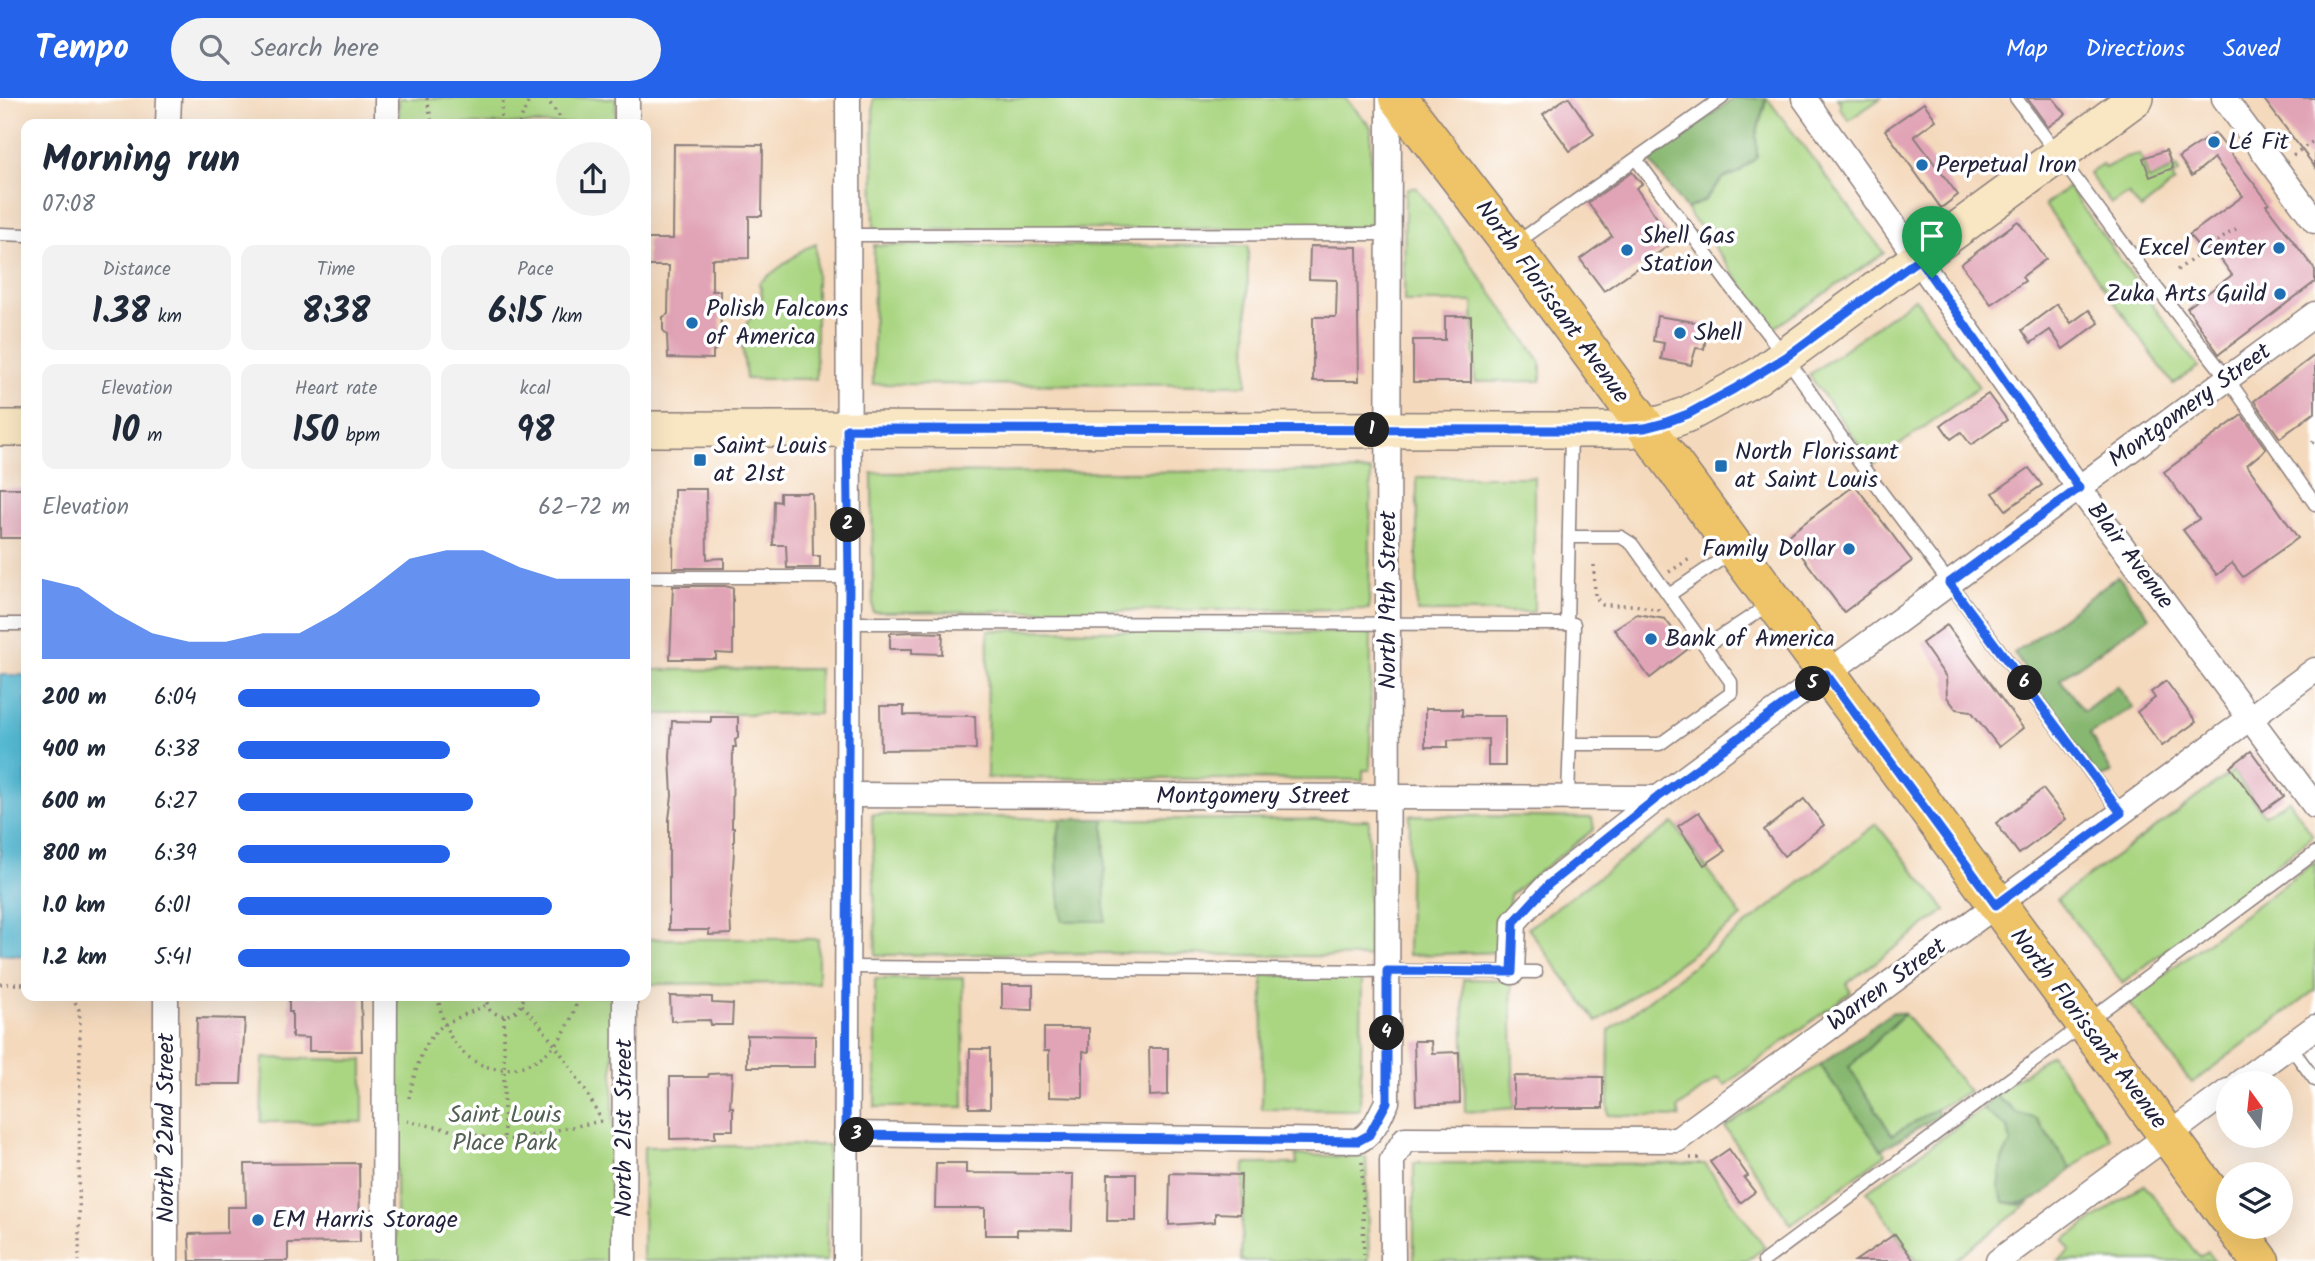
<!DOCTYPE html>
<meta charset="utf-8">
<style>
body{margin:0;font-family:Kalam,sans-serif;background:#f2f2f3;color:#1f2937;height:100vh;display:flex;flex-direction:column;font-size:26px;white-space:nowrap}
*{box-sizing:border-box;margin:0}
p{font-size:23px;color:#747a83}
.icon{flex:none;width:38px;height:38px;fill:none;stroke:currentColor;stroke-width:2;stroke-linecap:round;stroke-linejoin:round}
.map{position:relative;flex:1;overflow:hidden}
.side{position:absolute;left:21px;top:21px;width:630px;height:882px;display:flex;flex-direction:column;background:#fff;border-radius:14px;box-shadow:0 7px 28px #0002}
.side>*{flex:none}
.needle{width:46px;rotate:345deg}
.controls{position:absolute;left:2216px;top:973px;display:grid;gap:14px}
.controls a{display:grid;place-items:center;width:77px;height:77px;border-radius:50%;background:#fff;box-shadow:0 7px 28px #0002;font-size:35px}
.pin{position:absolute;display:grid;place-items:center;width:60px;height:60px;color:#fff;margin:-72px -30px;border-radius:50% 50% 50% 0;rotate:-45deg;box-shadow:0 0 7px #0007}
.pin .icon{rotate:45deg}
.km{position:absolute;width:35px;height:35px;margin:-18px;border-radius:50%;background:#222;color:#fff;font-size:19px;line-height:35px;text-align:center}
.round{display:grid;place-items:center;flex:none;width:74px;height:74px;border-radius:37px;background:#f2f2f3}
.head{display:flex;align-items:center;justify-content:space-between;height:119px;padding:0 21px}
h1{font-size:38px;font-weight:800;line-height:52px}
.metrics{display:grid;grid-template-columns:repeat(3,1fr);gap:10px;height:119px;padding:7px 21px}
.metrics div{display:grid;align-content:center;border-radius:14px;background:#f2f2f3;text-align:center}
.metrics b{font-size:35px;font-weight:800}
.metrics small{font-size:19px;font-weight:400}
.metrics p{font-size:19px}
.chart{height:196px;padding:14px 21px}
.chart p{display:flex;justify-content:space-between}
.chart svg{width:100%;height:126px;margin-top:7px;fill:#2563eb;opacity:.7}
ul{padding:0 21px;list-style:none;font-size:23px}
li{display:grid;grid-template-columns:112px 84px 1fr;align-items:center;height:52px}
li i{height:18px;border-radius:9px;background:#2563eb}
header{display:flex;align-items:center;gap:42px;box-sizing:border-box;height:98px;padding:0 35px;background:#2563eb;color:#fff}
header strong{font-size:33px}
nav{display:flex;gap:38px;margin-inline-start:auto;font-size:24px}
.search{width:490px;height:63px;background:#f2f2f3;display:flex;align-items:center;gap:18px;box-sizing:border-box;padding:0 24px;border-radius:38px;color:#747a83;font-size:26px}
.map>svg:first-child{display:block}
.green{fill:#aad682;stroke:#667c5e;stroke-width:2}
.forest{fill:#87b770;stroke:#546c56;stroke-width:2}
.water{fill:#56bbd5;stroke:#3c6e88;stroke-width:2}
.building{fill:#e1a4b6}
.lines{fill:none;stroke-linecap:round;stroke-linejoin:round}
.lane-casing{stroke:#8b7e7c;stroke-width:15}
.street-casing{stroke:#8b7e7c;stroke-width:27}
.secondary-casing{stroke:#8b7e7c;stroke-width:38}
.primary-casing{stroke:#8b7e7c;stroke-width:41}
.path{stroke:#8b7e7c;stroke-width:3.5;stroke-dasharray:2 5;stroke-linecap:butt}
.lane{stroke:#fff;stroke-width:12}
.street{stroke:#fff;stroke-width:24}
.secondary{stroke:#f9e7c3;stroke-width:35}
.primary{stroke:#efc469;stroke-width:38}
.route-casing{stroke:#fff;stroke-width:14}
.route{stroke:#2563eb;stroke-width:9}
.poi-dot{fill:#1f6fb2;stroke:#fff;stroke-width:2.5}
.labels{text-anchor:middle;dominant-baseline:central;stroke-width:7;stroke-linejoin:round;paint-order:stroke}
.poi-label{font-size:24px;fill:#22223b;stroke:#fff;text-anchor:start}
.street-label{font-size:24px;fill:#22223b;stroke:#fff}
.park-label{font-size:24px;fill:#526154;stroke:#fff}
</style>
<header>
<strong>Tempo</strong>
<div class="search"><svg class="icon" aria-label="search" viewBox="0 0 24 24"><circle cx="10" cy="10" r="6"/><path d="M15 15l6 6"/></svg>Search here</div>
<nav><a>Map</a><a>Directions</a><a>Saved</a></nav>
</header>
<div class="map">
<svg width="2315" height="1163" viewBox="0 0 2315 1163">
<rect width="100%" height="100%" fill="#fff"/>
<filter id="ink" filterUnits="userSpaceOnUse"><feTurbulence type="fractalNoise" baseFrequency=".0143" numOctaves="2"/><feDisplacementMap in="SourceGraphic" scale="14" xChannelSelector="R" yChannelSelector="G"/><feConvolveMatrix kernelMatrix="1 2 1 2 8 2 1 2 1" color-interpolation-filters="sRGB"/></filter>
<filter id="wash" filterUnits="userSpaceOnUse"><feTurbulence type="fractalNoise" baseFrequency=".00686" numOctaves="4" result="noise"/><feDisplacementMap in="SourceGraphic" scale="28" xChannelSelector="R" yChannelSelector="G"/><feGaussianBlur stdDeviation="1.57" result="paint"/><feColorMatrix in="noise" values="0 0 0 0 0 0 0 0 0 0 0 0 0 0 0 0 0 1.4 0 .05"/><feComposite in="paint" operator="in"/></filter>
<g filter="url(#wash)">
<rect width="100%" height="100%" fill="#f4d9bc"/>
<!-- green -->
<g class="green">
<rect x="399" y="0" width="217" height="26"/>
<polygon points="873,0 1345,0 1371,29 1371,130 874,132"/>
<polygon points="1767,0 1884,155 1774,230 1686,111 1704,103 1723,80 1739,74 1757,59 1756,38"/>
<polygon points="1837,0 1881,0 1849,22 1840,10 1840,4"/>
<polygon points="2140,56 2149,82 2177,69 2179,75 2172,79 2175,84 2141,111 2128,96 2111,106 2089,76 2102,66 2105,70 2126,59"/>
<polygon points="1412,89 1416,89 1541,264 1541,283 1475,284 1473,204 1404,204 1405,97 1407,91"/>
<polygon points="2068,89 2198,269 2173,286 2045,107"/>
<path d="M816,146V281H746C745,266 741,250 743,235C746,216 770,209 759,185L804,151Z"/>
<polygon points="874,147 1248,148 1247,287 873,286"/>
<polygon points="1915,200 1979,289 1873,366 1809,277"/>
<polygon points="1371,373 1369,511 873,514 872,375"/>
<rect x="1417" y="379" width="117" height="135"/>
<polygon points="988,532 1371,535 1370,672 1363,672 1363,682 987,680"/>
<polygon points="819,571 819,616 646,616 646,572"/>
<polygon points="2233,673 2264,717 2289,702 2313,738 2123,885 2057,801"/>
<polygon points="872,716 1061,721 1057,742 1062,823 1105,823 1104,721 1369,722 1369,859 1105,855 876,857"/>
<polygon points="1410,717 1592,720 1594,731 1510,797 1503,854 1408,857"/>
<polygon points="1673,725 1742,819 1597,924 1528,830"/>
<polygon points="1876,726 1946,812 1846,886 1851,894 1725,987 1718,980 1678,1010 1680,1019 1608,1017 1609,933"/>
<polygon points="2315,764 2315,892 2192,985 2128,903"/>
<polygon points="646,841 818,841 818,885 646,886"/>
<polygon points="1263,877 1362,878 1360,1012 1262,1011"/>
<polygon points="963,880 964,1009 875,1009 875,881"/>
<polygon points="1463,881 1511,882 1514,1010 1465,1014"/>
<rect x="396" y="898" width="217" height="265"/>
<polygon points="1904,916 1969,993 1892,1037 1849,969"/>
<polygon points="2051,956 2110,1040 2071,1071 2037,1021 2016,1014 1994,997"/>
<polygon points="263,960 363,962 363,1024 261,1024"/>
<polygon points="1820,967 1886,1056 1791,1126 1725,1029"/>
<polygon points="1982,1011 2008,1029 2011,1045 2002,1062 1999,1092 2004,1104 2019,1107 2028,1106 1953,1163 1916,1163 1867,1093"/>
<polygon points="828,1047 827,1163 643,1163 644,1049"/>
<polygon points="1296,1057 1366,1059 1369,1163 1241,1163 1244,1066 1297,1066"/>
<polygon points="1414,1065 1705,1066 1765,1149 1747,1163 1414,1163"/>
<polygon points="2144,1086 2199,1159 2208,1154 2215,1163 2058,1163 2071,1152 2064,1142"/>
</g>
<!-- forest -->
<g class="forest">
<polygon points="1734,0 1766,0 1756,38 1757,59 1739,74 1723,80 1704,103 1686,111 1650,63"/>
<polygon points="2118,478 2149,519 2060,581 2084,613 2117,588 2133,609 2090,636 2112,675 2098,680 2014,555"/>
<path d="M1061,721H1104L1105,823H1062C1058,789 1054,755 1061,721Z"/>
<polygon points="1893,914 1904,916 1849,969 1892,1037 1936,1011 1939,1017 1881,1052 1820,967"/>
<path d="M1994,997L2016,1014L2037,1021L2071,1071C2050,1092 2035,1110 2004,1104L1999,1092L2002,1062L2011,1045L2008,1030L1982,1011Z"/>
</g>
<!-- water -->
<polygon class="water" points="0,577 26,577 26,858 0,856"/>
<g id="blocks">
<!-- building -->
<g class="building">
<polygon points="1566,0 1569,0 1594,36 1570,53 1543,16"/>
<polygon points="2027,0 2053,0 2066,16 2048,29"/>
<polygon points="2263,0 2315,0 2315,69"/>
<polygon points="1924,5 1936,22 1914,38 1958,97 1941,110 1885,32"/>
<polygon points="2215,35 2269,105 2266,107 2315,172 2315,184 2219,256 2187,210 2232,177 2211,148 2209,149 2206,146 2199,149 2189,137 2243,98 2214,60 2192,78 2179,59"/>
<polygon points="674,46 763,47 762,118 749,118 749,160 712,161 712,193 720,193 721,235 718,235 718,251 713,253 713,261 668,260 667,237 663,232 663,219 668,216 669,168 647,168 647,141 673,141"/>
<polygon points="2166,52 2173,70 2150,79 2143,60"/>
<polygon points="1632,74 1642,86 1636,90 1674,144 1604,193 1580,161 1612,138 1588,105"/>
<polygon points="2018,123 2046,161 2022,179 2025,183 1991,206 1961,166"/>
<polygon points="1310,148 1357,149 1359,283 1313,283 1313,219 1336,219 1337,182 1309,181"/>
<polygon points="2057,206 2071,225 2089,212 2099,225 2063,251 2050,232 2031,245 2022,232"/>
<polygon points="1445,218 1471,218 1471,284 1413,284 1413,242 1445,242"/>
<polygon points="1657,218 1708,226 1704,251 1696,250 1691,267 1661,261 1664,245 1653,243"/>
<polygon points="2315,257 2315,314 2280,340 2254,303"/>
<polygon points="1988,296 2007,322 1971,347 1961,334 1951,341 1941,327"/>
<polygon points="2242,317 2266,351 2247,367 2298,440 2243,479 2232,465 2217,477 2183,432 2199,421 2164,374"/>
<polygon points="2029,370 2042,387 2006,412 1993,395"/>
<polygon points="1855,387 1912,463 1844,514 1787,438"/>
<rect x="0" y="390" width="26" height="50"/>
<polygon points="674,391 706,391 707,461 724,460 724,470 673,470"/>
<polygon points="780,395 812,395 813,458 820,458 820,470 787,470 786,447 773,447 774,403 780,404"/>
<polygon points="673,488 725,488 733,490 733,556 716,555 716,561 670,561"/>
<polygon points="1637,516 1665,521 1688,551 1650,580 1614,531"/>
<polygon points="1947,527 2023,630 1999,649 1971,613 1956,611 1947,599 1946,579 1922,545"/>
<polygon points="913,534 943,535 942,556 912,555 912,551 890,551 890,535"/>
<polygon points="2166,583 2196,624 2162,648 2137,614 2155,600 2151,594"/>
<polygon points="880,608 904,608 904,617 975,618 976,651 881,652"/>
<polygon points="1425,611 1462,611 1462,618 1505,618 1505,668 1488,668 1488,641 1448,642 1448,649 1425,649"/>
<polygon points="711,619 738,619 738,640 735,642 736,649 733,649 732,730 734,730 734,753 730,815 731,836 709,837 709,832 669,832 669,721 672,698 670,659 672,623 711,624"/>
<polygon points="2251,653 2284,698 2263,713 2230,669"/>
<polygon points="2043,691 2066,721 2019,756 1996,725"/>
<polygon points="1804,701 1824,727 1784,758 1764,732"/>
<polygon points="1699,714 1725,753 1704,767 1678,728"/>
<polygon points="1002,887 1033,887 1033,912 1002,911"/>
<polygon points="289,898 361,898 362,953 309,953 309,940 292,939 292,914 289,914"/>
<polygon points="670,898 712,899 712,905 733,906 732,927 711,927 710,922 671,923"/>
<polygon points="197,920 245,921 241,986 195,986"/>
<polygon points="1044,930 1089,930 1089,954 1083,953 1083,1000 1049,999 1049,953 1044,953"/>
<polygon points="747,937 815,938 815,969 747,969"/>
<polygon points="1414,943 1431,943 1432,955 1459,954 1460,1005 1416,1007"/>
<polygon points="1149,950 1168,950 1168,997 1150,998"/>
<polygon points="970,951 990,951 990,1010 969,1010"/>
<polygon points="732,975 730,1009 733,1009 733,1032 715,1032 715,1040 670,1041 670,979 708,979 709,976"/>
<polygon points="1514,978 1603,979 1603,1010 1514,1010"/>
<polygon points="1729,1051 1748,1078 1744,1080 1755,1094 1740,1105 1710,1064"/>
<polygon points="359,1065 360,1144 288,1145 288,1163 190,1163 189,1136 227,1135 227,1109 246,1109 245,1066"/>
<polygon points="936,1065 966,1065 966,1075 1073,1076 1072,1132 1017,1131 1017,1137 985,1137 985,1110 935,1110"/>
<polygon points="1170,1075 1241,1077 1240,1116 1215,1115 1215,1124 1169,1127"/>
<polygon points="1108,1076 1136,1076 1136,1123 1107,1123"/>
<polygon points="1895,1136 1914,1163 1855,1163"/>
</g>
</g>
</g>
<g filter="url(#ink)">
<use href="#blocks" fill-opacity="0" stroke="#8b7e7c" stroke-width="2"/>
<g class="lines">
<defs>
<g id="lane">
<polyline points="2016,0 2151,183 2227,280 2315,406"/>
<polyline points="1636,61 1732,191 1786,259 1853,356 2121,715"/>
<polyline points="0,136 26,137"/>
<polyline points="848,137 1388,136"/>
<polyline points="1516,145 1722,0"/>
<polyline points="1569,439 1621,439 1632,446 1731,584 1731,595 1660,646 1571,646"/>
<polyline points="646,479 849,479"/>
<polyline points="1669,497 1732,454"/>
<polyline points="849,525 1574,526 1568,699"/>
<polyline points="0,526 26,526"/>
<polyline points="1567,526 1571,333"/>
<polyline points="1706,548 1770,506"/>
<polyline points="847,869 1536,874"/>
<polyline points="2290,948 2315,982"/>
<polyline points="1764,1163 2315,755"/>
</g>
<g id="street">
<polyline points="1804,0 2079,390 2315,708"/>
<polyline points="2224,0 2315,123"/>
<polyline points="168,26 169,0"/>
<polyline points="387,26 387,0"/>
<polyline points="627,26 627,0"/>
<polyline points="848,697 1658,700"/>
<polyline points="1512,874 1514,824 1549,786 1658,700 2315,216"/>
<polyline points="2239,985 2315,929"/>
<path d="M846,1036L1358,1043C1375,1034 1378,1020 1387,1004L1389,0"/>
<polyline points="166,1163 166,898"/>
<polyline points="384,1163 385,898"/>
<polyline points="624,1163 625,898"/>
<polyline points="846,1163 849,479 848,0"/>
<polyline points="1393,1163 1392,1062 1405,1041 1677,1042 2315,572"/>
<polyline points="1998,1163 2228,993"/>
</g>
<g id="secondary">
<polyline points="0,330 26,330"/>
<polyline points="646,331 1596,332 1629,332 1664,325 1688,316 1758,278 2136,0"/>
</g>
<g id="primary">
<polyline points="1398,0 1512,148 2228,1119"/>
<polyline points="2235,1129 2260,1163"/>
</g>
</defs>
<!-- lane casing -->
<use href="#lane" class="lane-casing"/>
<!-- street casing -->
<use href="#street" class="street-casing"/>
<!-- secondary casing -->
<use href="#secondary" class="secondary-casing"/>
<!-- primary casing -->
<use href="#primary" class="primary-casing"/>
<!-- path -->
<g class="path">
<polyline points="427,0 432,26"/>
<polyline points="546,0 565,26"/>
<polyline points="500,26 504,0"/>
<polyline points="519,26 530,0"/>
<polyline points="2293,57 2315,42"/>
<polyline points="2177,172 2240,128"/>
<polyline points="2312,345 2315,343"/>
<polyline points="1594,467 1595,499 1603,507 1635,507 1658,512 1658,510"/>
<polyline points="1669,474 1691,460"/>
<polyline points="0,886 26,886"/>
<polyline points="72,898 79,912 80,923 79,1163"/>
<path d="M438,898C450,999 559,992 578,898"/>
<path d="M484,898L490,912C506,924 521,915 524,898"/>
<path d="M522,907C543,927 591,996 601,1023"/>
<polyline points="504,918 504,1042"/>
<path d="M409,1000C414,977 422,944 441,929C454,920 472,914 487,907"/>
<polyline points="407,1023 504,1043 601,1023"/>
<polyline points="1690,1060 1700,1060"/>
<polyline points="1362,1064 1364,1163"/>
</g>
<!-- lane -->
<use href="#lane" class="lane"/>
<!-- street -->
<use href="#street" class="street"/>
<!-- secondary -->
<use href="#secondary" class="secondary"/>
<!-- primary -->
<use href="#primary" class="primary"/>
</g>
</g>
<g class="lines" filter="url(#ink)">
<defs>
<polygon id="route" points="1919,161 2079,390 1949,485 2121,715 1996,807 1826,576 1658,699 1549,786 1514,824 1512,874 1387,873 1387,1004 1369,1037 1358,1043 846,1037 849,479 847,331 1609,332 1645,330 1664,325 1688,316 1734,291 1786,259"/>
</defs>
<!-- route casing -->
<use href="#route" class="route-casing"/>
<!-- route -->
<use href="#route" class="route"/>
</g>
<!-- markers -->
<g class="poi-dot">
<circle cx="2214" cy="44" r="7"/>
<circle cx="1922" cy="67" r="7"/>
<circle cx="2279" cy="150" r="7"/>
<circle cx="1627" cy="152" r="7"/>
<circle cx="2280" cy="196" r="7"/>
<circle cx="692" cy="225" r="7"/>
<circle cx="1680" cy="235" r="7"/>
<rect x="693" y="355" width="14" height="14" rx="3.5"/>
<rect x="1714" y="361" width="14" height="14" rx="3.5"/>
<circle cx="1849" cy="451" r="7"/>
<circle cx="1651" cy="541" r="7"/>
<circle cx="258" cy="1122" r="7"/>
</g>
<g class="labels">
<!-- poi labels -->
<g class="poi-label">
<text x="2228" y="44">Lé Fit</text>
<text x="1936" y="67">Perpetual Iron</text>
<text x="1641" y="138">Shell Gas<tspan x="1641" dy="28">Station</tspan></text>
<text x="2265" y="150" text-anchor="end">Excel Center</text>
<text x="2266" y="196" text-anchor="end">Zuka Arts Guild</text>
<text x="706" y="211">Polish Falcons<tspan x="706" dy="28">of America</tspan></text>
<text x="1694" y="235">Shell</text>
<text x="714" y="348">Saint Louis<tspan x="714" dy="28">at 21st</tspan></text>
<text x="1735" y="354">North Florissant<tspan x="1735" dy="28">at Saint Louis</tspan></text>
<text x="1835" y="451" text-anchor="end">Family Dollar</text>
<text x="1665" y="541">Bank of America</text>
<text x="272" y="1122">EM Harris Storage</text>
</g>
<!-- street labels -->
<g class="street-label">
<text transform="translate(1552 204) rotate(54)">North Florissant Avenue</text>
<text transform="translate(2190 308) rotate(-36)">Montgomery Street</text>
<text transform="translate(2130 458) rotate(53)">Blair Avenue</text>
<text transform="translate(1388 502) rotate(-90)">North 19th Street</text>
<text x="1253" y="698">Montgomery Street</text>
<text transform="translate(1887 887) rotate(-36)">Warren Street</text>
<text transform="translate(2088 931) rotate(53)">North Florissant Avenue</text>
<text transform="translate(166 1030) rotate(-90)">North 22nd Street</text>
<text transform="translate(624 1030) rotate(-90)">North 21st Street</text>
</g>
<!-- park labels -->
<g class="park-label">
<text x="505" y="1017">Saint Louis<tspan x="505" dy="28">Place Park</tspan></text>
</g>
</g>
</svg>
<div class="controls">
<a><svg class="needle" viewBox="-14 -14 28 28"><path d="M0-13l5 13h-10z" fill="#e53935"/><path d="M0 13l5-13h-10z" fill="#747a83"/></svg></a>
<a><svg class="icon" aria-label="layers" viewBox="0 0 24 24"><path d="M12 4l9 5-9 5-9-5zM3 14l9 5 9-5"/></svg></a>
</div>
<div class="pin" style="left:1932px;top:180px;background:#1e9e55"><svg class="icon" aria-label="arrive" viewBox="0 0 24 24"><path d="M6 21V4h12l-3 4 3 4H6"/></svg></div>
<b class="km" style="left:1372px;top:332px">1</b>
<b class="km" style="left:848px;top:427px">2</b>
<b class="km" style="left:857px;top:1037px">3</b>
<b class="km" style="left:1387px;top:935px">4</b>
<b class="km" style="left:1813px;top:586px">5</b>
<b class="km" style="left:2025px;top:585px">6</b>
<section class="side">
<div class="head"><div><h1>Morning run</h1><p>07:08</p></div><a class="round"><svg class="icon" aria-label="share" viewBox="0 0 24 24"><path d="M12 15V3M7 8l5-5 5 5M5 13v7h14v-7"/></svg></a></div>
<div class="metrics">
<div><p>Distance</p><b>1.38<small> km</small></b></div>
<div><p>Time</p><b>8:38</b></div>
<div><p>Pace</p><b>6:15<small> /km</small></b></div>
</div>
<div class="metrics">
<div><p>Elevation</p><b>10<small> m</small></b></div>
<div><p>Heart rate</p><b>150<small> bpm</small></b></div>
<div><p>kcal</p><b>98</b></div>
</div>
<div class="chart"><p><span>Elevation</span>62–72 m</p>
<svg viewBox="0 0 160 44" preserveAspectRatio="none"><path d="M0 44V16L10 19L20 28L30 35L40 38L50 38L60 35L70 35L80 28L90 19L100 9L110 6L120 6L130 12L140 16L150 16L160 16V44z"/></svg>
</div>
<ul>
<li><b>200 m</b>6:04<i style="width:77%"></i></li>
<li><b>400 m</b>6:38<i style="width:54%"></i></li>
<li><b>600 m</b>6:27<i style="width:60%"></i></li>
<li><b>800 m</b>6:39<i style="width:54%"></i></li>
<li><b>1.0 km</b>6:01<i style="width:80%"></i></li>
<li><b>1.2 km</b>5:41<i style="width:100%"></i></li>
</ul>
</section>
</div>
